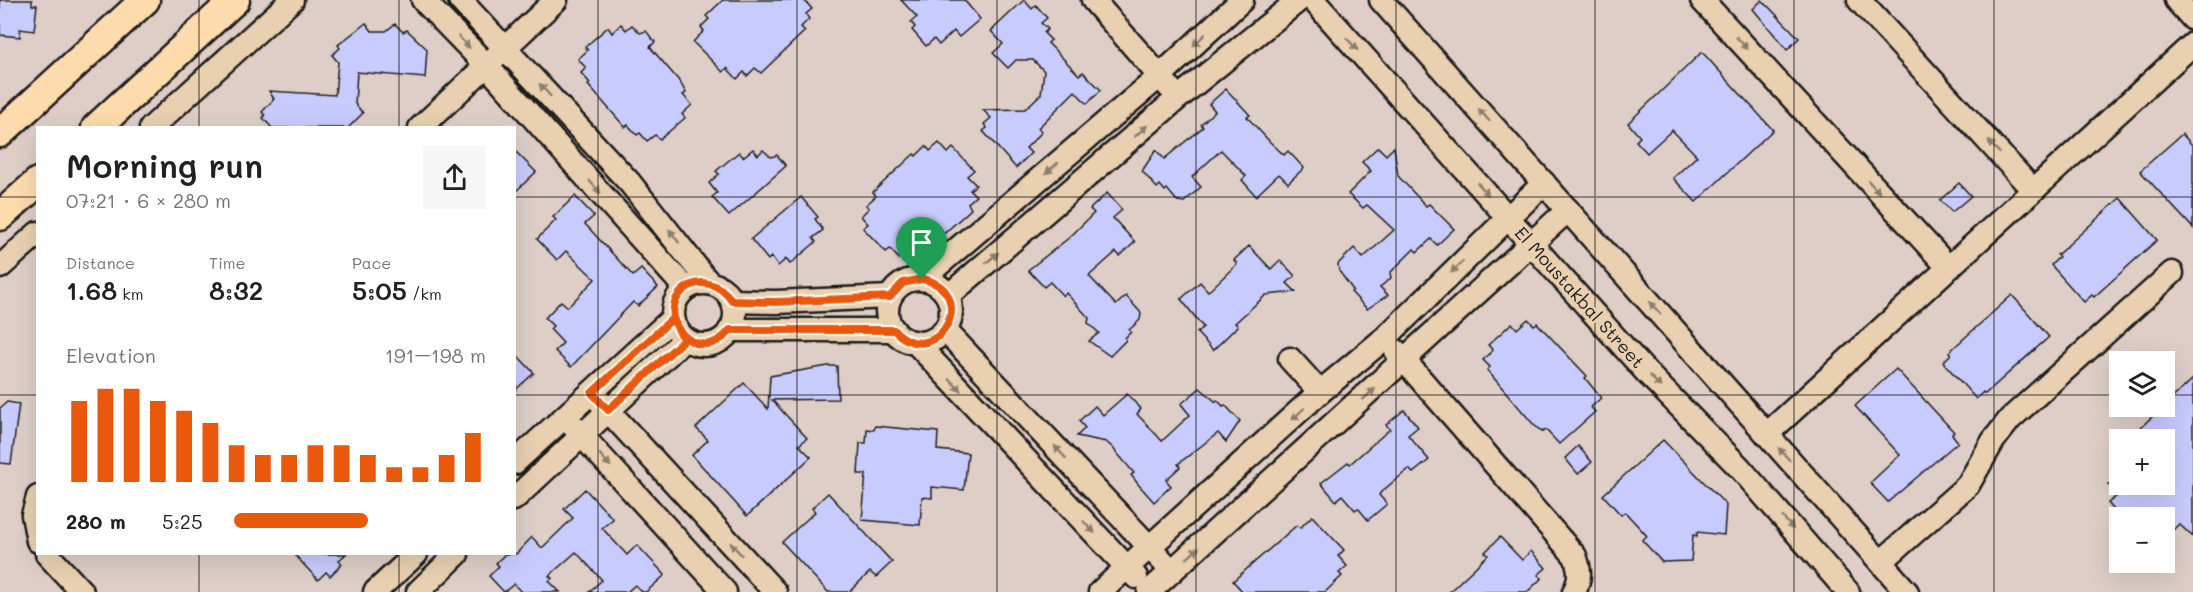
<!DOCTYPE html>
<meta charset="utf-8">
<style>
body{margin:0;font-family:Mali,sans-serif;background:#f6f6f6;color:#202124;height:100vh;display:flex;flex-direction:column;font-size:22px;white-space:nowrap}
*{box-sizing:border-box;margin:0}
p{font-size:20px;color:#757577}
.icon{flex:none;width:33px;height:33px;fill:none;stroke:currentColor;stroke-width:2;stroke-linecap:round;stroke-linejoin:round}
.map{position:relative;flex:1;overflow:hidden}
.drawer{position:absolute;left:36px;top:126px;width:480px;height:429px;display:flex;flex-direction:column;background:#fff;border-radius:0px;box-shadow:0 6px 24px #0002}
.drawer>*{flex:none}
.controls{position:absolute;left:2109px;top:351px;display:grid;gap:12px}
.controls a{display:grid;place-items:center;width:66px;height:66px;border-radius:0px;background:#fff;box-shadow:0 6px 24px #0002;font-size:30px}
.pin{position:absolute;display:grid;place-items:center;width:51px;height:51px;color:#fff;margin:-62px -26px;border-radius:50% 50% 50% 0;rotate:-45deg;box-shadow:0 0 6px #0007}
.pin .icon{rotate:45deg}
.round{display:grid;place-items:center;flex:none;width:63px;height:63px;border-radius:0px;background:#f6f6f6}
.headline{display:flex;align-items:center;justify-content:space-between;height:102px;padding:0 30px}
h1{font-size:33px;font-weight:600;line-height:45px}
.metrics{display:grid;grid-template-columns:repeat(3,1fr);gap:9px;height:102px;padding:6px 30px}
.metrics div{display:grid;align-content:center}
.metrics b{font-size:26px;font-weight:600}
.metrics small{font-size:16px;font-weight:400}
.metrics p{font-size:16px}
.chart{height:168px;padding:12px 30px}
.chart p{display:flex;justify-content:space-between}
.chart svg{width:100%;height:108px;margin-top:6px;stroke:#ea580c;stroke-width:6}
ul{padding:0 30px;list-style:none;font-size:20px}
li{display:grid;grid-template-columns:96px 72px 1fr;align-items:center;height:45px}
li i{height:15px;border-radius:8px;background:#ea580c}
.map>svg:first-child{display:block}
.building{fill:#c8cbfd;stroke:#1c1c1c;stroke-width:1.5}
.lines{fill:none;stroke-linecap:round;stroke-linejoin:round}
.minor-casing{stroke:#1c1c1c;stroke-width:27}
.major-casing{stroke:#1c1c1c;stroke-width:33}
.minor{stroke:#e8d0b0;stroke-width:22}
.major{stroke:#fedbac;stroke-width:28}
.oneway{fill:#8c7f6d}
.route-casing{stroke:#fff;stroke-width:12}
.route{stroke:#ea580c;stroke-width:8}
.grid{fill:none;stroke:#1c1c1c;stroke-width:1.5;stroke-opacity:0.55}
.labels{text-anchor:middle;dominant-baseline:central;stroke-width:5;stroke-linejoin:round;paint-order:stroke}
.street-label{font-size:18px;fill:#1c1c1c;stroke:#e8d0b0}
</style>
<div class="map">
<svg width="2193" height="592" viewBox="0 0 2193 592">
<rect width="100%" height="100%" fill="#decec7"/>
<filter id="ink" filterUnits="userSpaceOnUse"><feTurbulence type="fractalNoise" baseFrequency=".0167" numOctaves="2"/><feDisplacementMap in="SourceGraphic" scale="12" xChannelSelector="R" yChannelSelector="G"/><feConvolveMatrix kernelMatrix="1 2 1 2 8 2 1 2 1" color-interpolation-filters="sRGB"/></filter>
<g filter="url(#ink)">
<!-- building -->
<g class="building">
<polygon points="0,0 32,0 32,5 37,5 34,31 20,29 20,37 0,35"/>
<polygon points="723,0 804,0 812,9 806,14 809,19 801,27 805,31 761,73 755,68 747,76 744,72 737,79 727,68 723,72 693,42 704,31 701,27 709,19 706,16"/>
<polygon points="901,0 964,0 980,19 959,37 954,31 939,45 934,39 926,46 912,30 915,27 911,22 917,17"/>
<polygon points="1024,0 1032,9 1036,5 1047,18 1041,23 1048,29 1044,33 1051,40 1048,43 1079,75 1083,72 1101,90 1087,104 1075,91 1038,128 1042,132 1026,148 1031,153 1016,168 983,131 987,128 984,124 991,118 983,110 1025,109 1041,94 1044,71 1033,60 1016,60 1008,68 993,53 1003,44 991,31"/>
<polygon points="1762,0 1799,38 1787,50 1753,9"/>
<polygon points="366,23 372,31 386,31 395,24 403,32 407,30 427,49 425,78 357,72 355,104 363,113 348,128 272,128 263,118 265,115 262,112 274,99 269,91 335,95 338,62 332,55 340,48 338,45"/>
<polygon points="621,24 626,30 632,25 640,33 646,31 655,42 650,47 680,82 686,93 683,95 692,105 682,114 685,118 660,139 655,135 647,141 640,133 637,135 628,125 625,127 588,85 590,83 581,73 586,68 578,59 588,50 585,47 608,27 612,33"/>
<polygon points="1702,52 1773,130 1696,202 1673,178 1697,156 1672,130 1647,153 1636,141 1640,137 1628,123"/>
<polygon points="1226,89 1250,115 1247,117 1270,142 1284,155 1288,151 1304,168 1288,183 1279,174 1256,196 1242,180 1246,176 1221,150 1192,177 1201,187 1184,202 1177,201 1167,189 1165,191 1160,185 1157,188 1142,171 1156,150 1164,159 1203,127 1201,124 1215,111 1209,104"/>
<polygon points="2182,134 2193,146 2193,228 2140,171"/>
<polygon points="939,143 948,153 953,148 974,170 967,176 976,185 970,190 976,196 968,203 971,209 926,250 921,244 911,253 908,250 899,259 890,249 886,252 863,228 868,224 861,216 869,208 866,205 876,196 873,192 914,154 916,156 926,146 930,151"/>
<polygon points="1378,147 1386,155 1394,147 1398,176 1426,206 1429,204 1454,229 1437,245 1431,239 1417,252 1414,249 1390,273 1391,278 1380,287 1388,295 1367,309 1351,292 1353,290 1339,271 1338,264 1354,248 1363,258 1394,230 1367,205 1363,208 1348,194 1371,171 1362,162"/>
<polygon points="753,149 758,155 763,150 771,157 777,155 786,166 729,216 712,197 717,193 709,183 719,174 716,171 739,152 743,157"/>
<polygon points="514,150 536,172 514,193"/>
<polygon points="1959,183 1971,196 1952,212 1940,200"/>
<polygon points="1107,193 1122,210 1113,218 1135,242 1120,256 1116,252 1089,276 1116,305 1126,296 1141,313 1140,320 1129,330 1131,332 1125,338 1126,340 1110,356 1089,341 1099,333 1088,323 1089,318 1066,293 1063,296 1050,282 1044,287 1028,270 1070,237 1094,213 1090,209"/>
<polygon points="575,196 594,216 585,224 598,238 633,276 641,269 658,287 638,306 633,302 571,367 555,351 563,343 550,329 553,326 545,318 561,301 568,307 595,279 566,251 557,260 537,239 556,220 553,217"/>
<polygon points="801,197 818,217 815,219 823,230 813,238 816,242 790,264 786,259 778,266 771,257 768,260 751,239"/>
<polygon points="2120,198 2157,240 2094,297 2092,295 2084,302 2051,265 2059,257 2057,255"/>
<polygon points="1249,246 1271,269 1280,260 1295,276 1287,283 1296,292 1266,295 1235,323 1238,326 1213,350 1197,333 1203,327 1181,299 1200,282 1208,291 1211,289 1237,264 1234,260"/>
<polygon points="2012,295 2049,337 1985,394 1983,392 1976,399 1943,362 1951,354 1949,352"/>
<polygon points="1528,319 1534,325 1537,323 1587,376 1585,378 1601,398 1591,407 1595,412 1559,444 1546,430 1542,432 1534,425 1487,370 1490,367 1483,360 1493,350 1488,345 1512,323 1517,329"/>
<polygon points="514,352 534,373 514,391"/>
<polygon points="828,366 837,366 838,399 772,400 807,438 799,445 811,457 747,516 692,455 708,440 696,428 744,383 768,409 770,376"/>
<polygon points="1896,369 1954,432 1952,434 1958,442 1888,502 1870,483 1900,455 1855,406"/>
<polygon points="2193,379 2193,537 2179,524 2164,539 2164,518 2121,518 2108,503 2117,496 2108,484 2164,484 2164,440 2127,440"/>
<polygon points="1200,388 1216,402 1217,400 1223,406 1225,405 1240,421 1226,442 1218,433 1178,464 1180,467 1166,480 1171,486 1154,502 1138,484 1131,475 1134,473 1112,447 1106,442 1077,436 1085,428 1079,421 1095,406 1103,415 1127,394 1141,409 1137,414 1162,441 1190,415 1181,404"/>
<polygon points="7,402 19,404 11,464 0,463 0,408"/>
<polygon points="1404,410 1418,427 1408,435 1429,460 1413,473 1409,469 1381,492 1379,495 1387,504 1368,520 1358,508 1355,510 1342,495 1336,501 1321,483 1348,462 1350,464 1390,429 1386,425"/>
<polygon points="875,426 938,432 937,450 968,453 964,490 932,487 932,498 922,497 920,525 862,520 866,474 858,474 860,443 866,443 867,429 874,430"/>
<polygon points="1663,440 1726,505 1724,535 1697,532 1697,536 1693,535 1691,561 1662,562 1642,540 1647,536 1625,512 1621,515 1603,495"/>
<polygon points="1578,446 1592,462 1578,474 1565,458"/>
<polygon points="585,489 613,519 602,528 627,555 637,545 665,575 646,592 642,592 635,585 627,592 589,592 602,580 576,552 549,576 552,578 549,581 560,592 521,592 514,584 504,592 489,576 499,566 496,563 505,554 516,554 532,537 542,548 573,518 564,509"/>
<polygon points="828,493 892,562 876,577 870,572 849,592 828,592 782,542 815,512 812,508"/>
<polygon points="1312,516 1344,550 1338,556 1347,566 1339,573 1342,576 1325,592 1243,592 1233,581 1297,525 1300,528"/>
<polygon points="1500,537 1522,560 1531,551 1546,568 1538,575 1542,578 1527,592 1449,592 1488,555 1485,552"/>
<polygon points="294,554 346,554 339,560 342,564 330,576 326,572 318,580"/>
</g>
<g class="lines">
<defs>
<g id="minor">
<polyline points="423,0 487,66 685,288"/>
<polyline points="460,0 630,183 709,283"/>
<polyline points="1093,0 1169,87"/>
<polyline points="1313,0 1647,373 1740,468 1848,592"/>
<polyline points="1381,0 1907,592"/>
<polyline points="1702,0 1949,268"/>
<polyline points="1859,0 2033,190"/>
<polyline points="2176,0 2193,19"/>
<polyline points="151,128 292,0"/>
<polyline points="420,128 556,0"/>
<polyline points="0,267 38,233"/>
<polyline points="922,279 1160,76 1242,0"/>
<circle cx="919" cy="311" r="32"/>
<circle cx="704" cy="314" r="31"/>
<polyline points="948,296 1178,98 1299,0"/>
<polyline points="732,301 776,302 890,297"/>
<polyline points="730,330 894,330"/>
<polyline points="945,330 1172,571"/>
<polyline points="915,342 1136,577"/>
<path d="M1396,351L1575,556C1580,569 1581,579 1574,592"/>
<polyline points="1290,359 1320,392"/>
<polyline points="592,393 775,592"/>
<polyline points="565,417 725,592"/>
<polyline points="1767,434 2193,44"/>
<polyline points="514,463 673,318"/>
<polyline points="38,497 33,515 38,541"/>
<polyline points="514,499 685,339"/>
<polyline points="47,554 82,592"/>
<polyline points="1881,562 1968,485 1993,441 2010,419 2172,273"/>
<polyline points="375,592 416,554"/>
<polyline points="418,592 457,554"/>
<polyline points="1100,592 1320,392 1385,338 1544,183"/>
<polyline points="1149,592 1568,210"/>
</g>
<g id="major">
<polyline points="96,128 235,0"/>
<polyline points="0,133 145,0"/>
<polyline points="0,216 38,182"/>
</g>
</defs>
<!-- minor casing -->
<use href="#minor" class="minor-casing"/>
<!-- major casing -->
<use href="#major" class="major-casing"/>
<!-- minor -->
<use href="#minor" class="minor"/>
<!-- major -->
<use href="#major" class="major"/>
</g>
<!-- one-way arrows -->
<defs><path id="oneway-solid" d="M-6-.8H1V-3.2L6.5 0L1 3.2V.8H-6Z" transform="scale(1.5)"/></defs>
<g class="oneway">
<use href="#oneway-solid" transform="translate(1199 40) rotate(136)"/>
<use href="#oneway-solid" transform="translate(464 42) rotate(46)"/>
<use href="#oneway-solid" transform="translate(1742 43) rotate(47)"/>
<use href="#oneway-solid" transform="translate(1352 44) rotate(47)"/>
<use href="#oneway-solid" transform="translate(545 90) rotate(-132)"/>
<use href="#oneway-solid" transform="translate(1484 115) rotate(-132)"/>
<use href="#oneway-solid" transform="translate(1141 131) rotate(-42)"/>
<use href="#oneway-solid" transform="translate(1994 147) rotate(-133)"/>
<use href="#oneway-solid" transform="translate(1052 168) rotate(139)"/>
<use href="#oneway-solid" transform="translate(595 187) rotate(48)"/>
<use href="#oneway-solid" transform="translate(1874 187) rotate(47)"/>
<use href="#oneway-solid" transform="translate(1483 189) rotate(48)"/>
<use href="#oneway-solid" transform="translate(674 236) rotate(-127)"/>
<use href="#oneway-solid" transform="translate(992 258) rotate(-40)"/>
<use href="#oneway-solid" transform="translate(1457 267) rotate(136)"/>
<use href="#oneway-solid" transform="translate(1655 308) rotate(-132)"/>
<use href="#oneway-solid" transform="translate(1655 381) rotate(46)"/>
<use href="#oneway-solid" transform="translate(955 385) rotate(47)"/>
<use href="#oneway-solid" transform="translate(1369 394) rotate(-42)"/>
<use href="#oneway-solid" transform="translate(1298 414) rotate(136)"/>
<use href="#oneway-solid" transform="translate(1060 452) rotate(-133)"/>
<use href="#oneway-solid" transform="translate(1784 454) rotate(-132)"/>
<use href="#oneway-solid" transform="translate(605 460) rotate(48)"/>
<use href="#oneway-solid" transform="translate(1788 523) rotate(49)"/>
<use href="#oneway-solid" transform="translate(1089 527) rotate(46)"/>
<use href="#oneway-solid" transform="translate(736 549) rotate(-133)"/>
<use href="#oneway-solid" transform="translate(1193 553) rotate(-42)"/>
</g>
</g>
<g class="lines" filter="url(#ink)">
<defs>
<path id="route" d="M922,279L903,283L890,297L776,302L732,301C703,259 650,299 685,339L608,410L592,393L673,318C682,345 711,355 730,330H894C937,374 982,291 922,279"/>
</defs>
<!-- route casing -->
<use href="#route" class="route-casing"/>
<!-- route -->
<use href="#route" class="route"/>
</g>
<!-- grid -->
<path class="grid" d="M199,0V128M399,0V128M598,0V592M797,0V592M997,0V592M1196,0V592M1396,0V592M1595,0V592M1794,0V592M1994,0V592M0,197H38M514,197H2193M0,395H38M514,395H2120M2164,395H2193M199,554V592M399,554V592"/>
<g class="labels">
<!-- street labels -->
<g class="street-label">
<text transform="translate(1580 297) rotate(48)">El Moustakbal Street</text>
</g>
</g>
</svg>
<div class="controls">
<a><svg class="icon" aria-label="layers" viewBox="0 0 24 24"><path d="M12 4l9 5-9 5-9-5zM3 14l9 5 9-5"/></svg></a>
<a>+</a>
<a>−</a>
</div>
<div class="pin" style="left:922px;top:279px;background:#1e9e55"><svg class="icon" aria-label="arrive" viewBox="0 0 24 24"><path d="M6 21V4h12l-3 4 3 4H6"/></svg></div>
<section class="drawer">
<div class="headline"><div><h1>Morning run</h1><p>07:21 · 6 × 280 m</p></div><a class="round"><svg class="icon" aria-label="share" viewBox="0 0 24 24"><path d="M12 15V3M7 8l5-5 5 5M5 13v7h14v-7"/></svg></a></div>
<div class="metrics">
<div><p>Distance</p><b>1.68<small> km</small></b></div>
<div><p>Time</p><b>8:32</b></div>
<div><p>Pace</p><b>5:05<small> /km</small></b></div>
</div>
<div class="chart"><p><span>Elevation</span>191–198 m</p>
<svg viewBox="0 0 160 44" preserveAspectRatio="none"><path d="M5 44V11M15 44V6M25 44V6M35 44V11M45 44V15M55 44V20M65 44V29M75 44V33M85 44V33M95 44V29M105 44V29M115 44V33M125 44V38M135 44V38M145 44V33M155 44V24"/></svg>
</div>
<ul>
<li><b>280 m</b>5:25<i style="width:53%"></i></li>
</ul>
</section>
</div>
